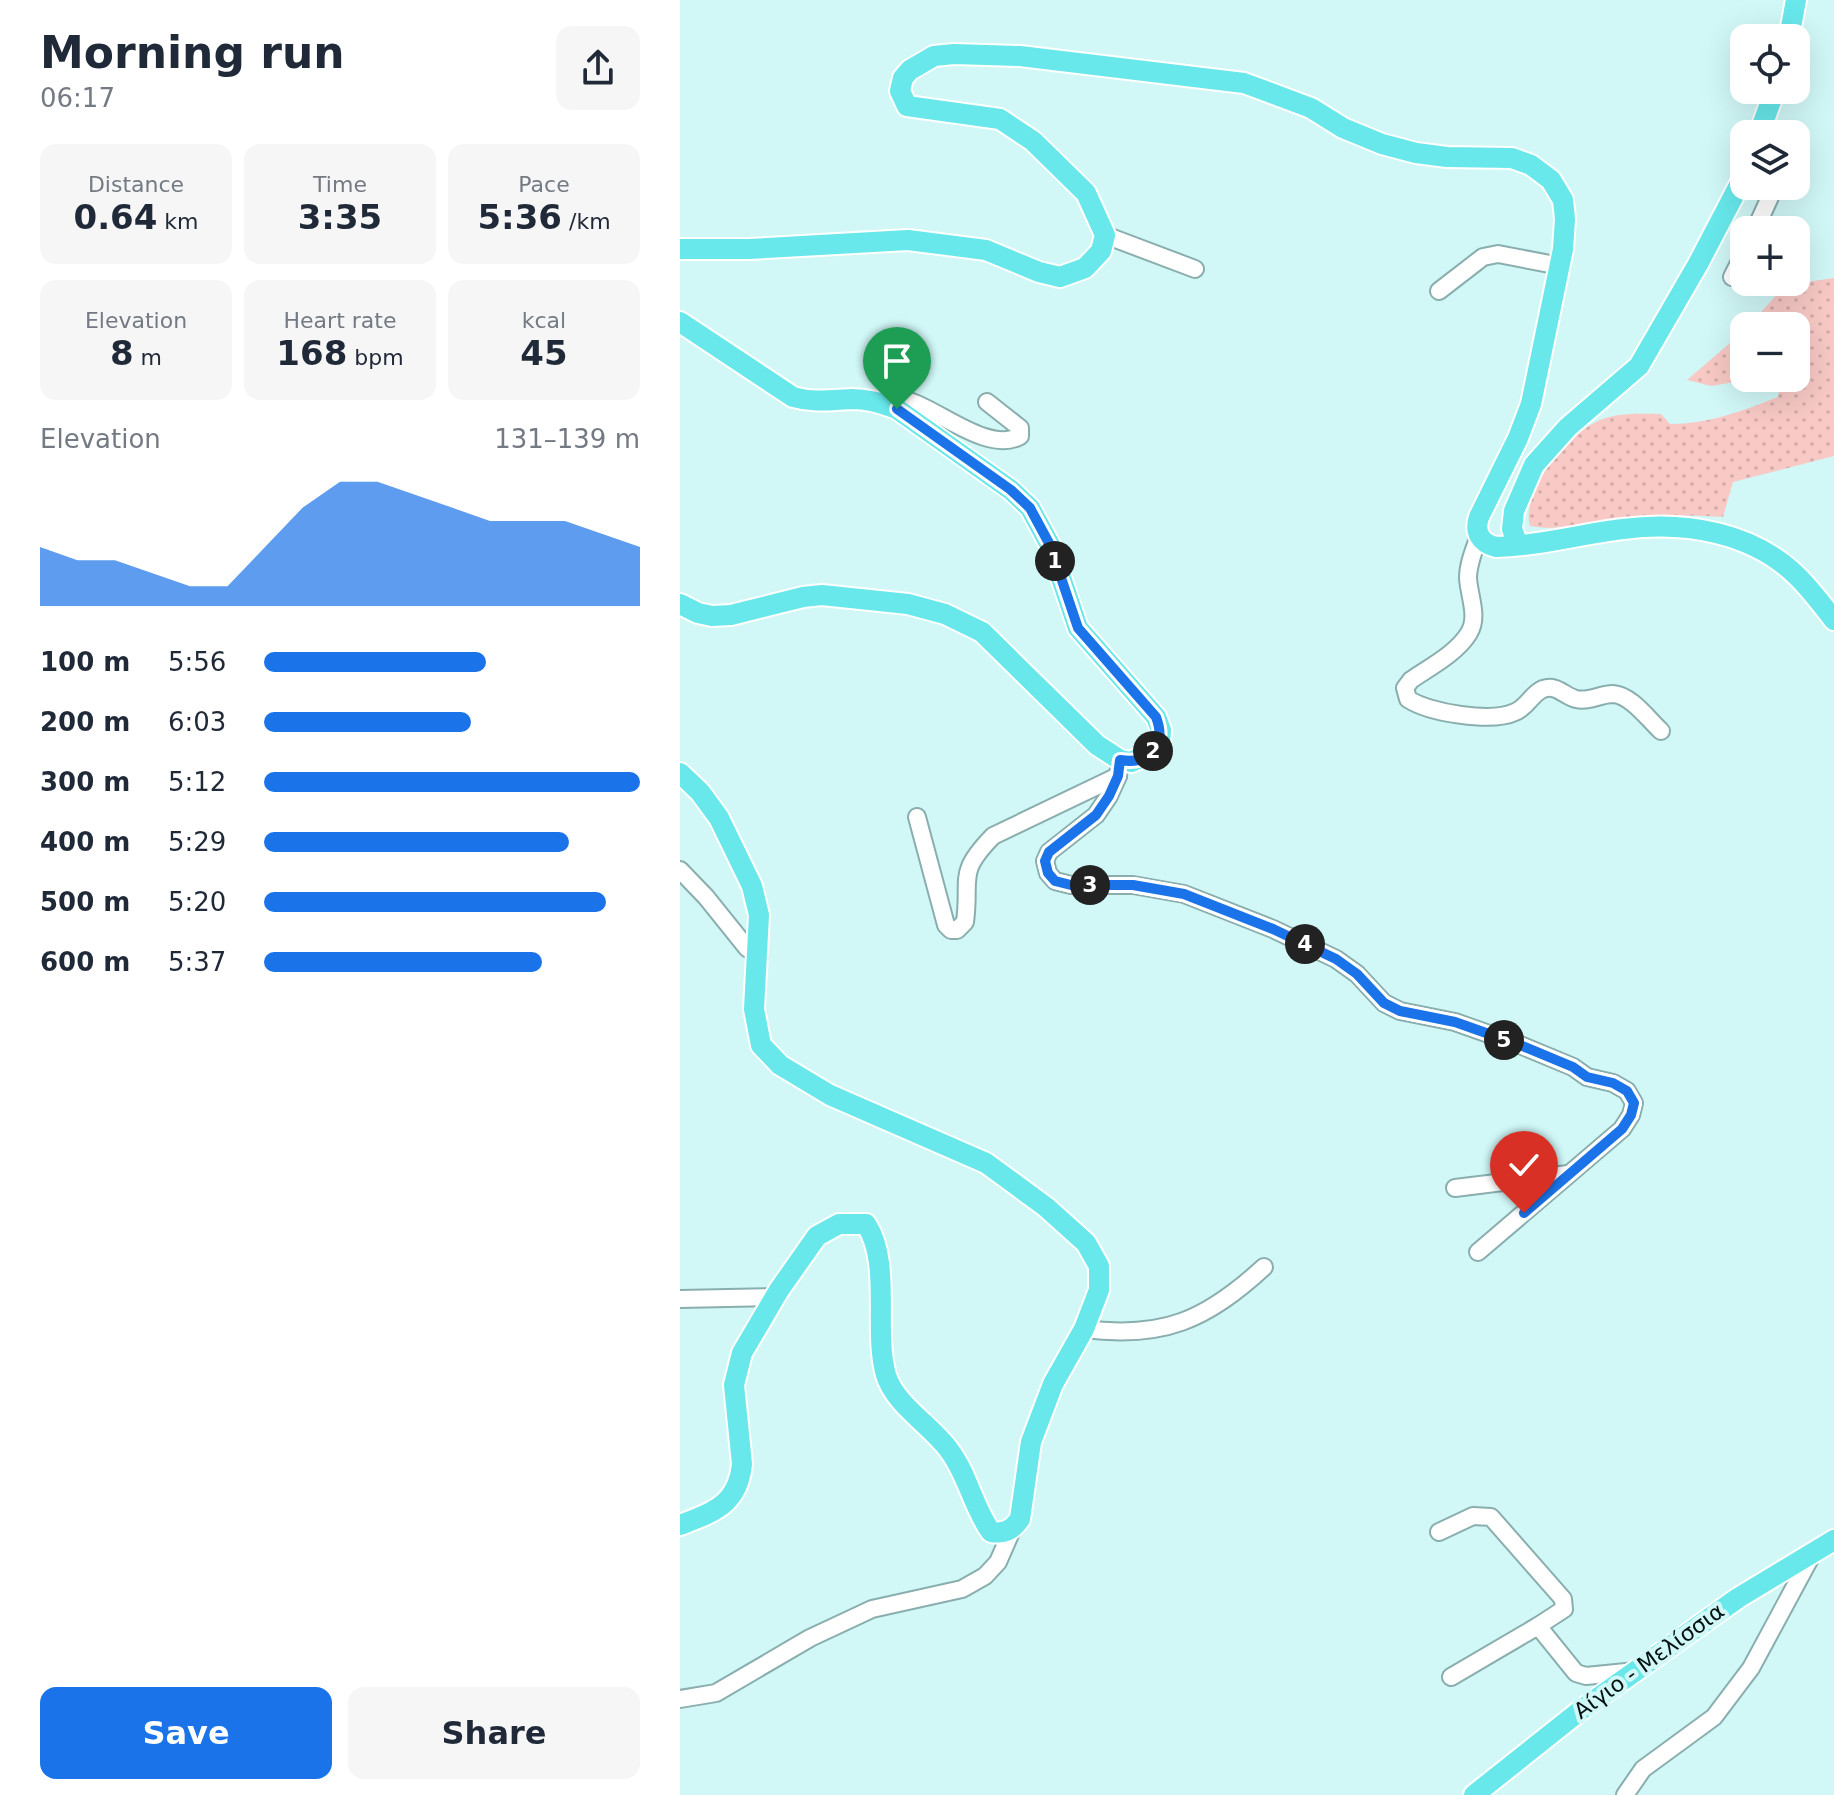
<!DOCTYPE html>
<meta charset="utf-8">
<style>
body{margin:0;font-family:"DejaVu Sans",sans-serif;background:#f6f6f7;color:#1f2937;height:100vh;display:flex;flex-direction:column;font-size:30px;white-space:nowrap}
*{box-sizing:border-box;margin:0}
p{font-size:26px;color:#747a83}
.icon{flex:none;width:44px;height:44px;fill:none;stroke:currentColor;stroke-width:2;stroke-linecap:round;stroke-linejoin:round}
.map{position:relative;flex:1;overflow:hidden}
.side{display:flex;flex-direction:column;background:#fff;width:680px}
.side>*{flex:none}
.fabs{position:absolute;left:1050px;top:24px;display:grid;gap:16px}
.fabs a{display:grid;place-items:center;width:80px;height:80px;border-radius:16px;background:#fff;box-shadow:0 8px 32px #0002;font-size:40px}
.pin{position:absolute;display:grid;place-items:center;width:68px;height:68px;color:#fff;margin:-82px -34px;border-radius:50% 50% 50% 0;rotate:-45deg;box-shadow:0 0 8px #0007}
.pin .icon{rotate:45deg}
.km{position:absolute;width:40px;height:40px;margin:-20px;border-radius:50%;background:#222;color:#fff;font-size:22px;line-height:40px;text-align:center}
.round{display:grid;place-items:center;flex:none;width:84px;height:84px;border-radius:16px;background:#f6f6f7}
.head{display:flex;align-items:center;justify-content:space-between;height:136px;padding:0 40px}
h1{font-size:44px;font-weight:600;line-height:60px}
.metrics{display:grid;grid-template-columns:repeat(3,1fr);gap:12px;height:136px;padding:8px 40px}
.metrics div{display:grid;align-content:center;border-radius:16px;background:#f6f6f7;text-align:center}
.metrics b{font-size:34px;font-weight:600}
.metrics small{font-size:22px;font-weight:400}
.metrics p{font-size:22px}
.chart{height:224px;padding:16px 40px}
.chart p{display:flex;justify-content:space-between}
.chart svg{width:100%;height:144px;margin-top:8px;fill:#1a73e8;opacity:.7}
.button{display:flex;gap:16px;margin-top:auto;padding:16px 40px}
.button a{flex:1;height:92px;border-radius:16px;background:#1a73e8;color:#fff;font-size:32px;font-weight:600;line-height:92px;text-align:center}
.button a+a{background:#f6f6f7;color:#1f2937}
ul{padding:0 40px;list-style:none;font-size:26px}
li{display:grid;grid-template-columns:128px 96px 1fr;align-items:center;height:60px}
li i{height:20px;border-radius:10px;background:#1a73e8}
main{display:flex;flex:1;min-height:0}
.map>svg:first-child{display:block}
.grass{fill:url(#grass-dots)}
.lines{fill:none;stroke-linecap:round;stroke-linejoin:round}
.minor-casing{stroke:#8aaeae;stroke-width:20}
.major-casing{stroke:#fff;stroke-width:24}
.minor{stroke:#fff;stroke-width:16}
.major{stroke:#68e8eb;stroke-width:20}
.route-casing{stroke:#fff;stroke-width:16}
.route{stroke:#1a73e8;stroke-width:10}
.labels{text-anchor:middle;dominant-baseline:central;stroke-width:8;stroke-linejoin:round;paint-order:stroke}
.street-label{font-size:22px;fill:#041111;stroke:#d1f7f7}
</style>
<main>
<section class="side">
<div class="head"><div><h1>Morning run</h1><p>06:17</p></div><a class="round"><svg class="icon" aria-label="share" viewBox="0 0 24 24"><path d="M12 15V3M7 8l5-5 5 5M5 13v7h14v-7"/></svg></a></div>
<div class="metrics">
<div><p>Distance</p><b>0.64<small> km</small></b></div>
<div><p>Time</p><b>3:35</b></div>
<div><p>Pace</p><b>5:36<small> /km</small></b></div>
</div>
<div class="metrics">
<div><p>Elevation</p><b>8<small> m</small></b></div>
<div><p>Heart rate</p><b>168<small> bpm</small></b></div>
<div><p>kcal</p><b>45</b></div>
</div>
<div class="chart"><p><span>Elevation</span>131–139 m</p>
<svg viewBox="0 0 160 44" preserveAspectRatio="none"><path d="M0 44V26L10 30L20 30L30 34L40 38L50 38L60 26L70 14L80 6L90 6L100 10L110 14L120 18L130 18L140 18L150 22L160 26V44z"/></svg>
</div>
<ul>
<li><b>100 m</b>5:56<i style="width:59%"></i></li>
<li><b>200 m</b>6:03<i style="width:55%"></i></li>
<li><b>300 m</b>5:12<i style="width:100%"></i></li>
<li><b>400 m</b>5:29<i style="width:81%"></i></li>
<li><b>500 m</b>5:20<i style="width:91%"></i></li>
<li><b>600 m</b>5:37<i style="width:74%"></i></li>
</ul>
<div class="button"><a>Save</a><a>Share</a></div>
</section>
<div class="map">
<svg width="1154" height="1795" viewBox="0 0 1154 1795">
<defs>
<pattern id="grass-dots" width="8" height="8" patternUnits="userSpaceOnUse" patternTransform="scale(2)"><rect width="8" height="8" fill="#f8c9c5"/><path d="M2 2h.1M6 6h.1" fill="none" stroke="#d3aca8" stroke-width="1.8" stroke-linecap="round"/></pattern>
</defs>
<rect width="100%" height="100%" fill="#d1f7f7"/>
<!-- grass -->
<g class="grass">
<path d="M1154,278V456L1053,482L1043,517C1010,515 976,514 943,518C913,521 880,532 850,526C840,492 888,434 918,421C938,412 959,414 981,414L990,424C1029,424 1062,411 1098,397L1101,378H1116V326H1069L1105,285Z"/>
<polygon points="1064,331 1064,378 1078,378 1031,386 1007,380"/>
</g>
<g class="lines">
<defs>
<g id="minor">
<polyline points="1075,230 1095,186"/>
<polyline points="425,235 515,269"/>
<polyline points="1052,277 1064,253"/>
<polyline points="759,291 803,257 818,254 880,266"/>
<path d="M198,401C209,400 219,398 229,401C259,410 309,454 340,436V428L307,402"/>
<path d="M799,536C794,550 788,564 788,578C789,596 799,617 789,633C777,653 750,667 731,680L725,688L728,699C749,713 812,723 835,712C848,707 851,694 863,689C877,684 884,696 896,699C910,702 920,694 933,694C951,695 968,719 981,731"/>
<polyline points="440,760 438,776 429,796 416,815 369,852 365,861 368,873 375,881 391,885 453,885 504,894 593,929 656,959 677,974 704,1003 720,1011 775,1022 840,1045 893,1067 907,1077 933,1083 947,1091 954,1103 951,1115 942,1129 798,1252"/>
<path d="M237,817L266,925L271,930H277L285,922C291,877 276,874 313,836L438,776"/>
<polyline points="0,870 26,897 67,948 79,956"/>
<polyline points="775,1188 888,1174"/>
<polyline points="0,1299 95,1297"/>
<path d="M404,1329C484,1339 526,1320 584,1267"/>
<polyline points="759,1532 793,1516 811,1517 883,1599 884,1609 858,1626"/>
<polyline points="771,1677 858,1626 896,1673 906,1676 956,1671"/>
<polyline points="0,1699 36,1693 130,1638 192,1609 282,1589 305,1576 318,1562 332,1530"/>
<polyline points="945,1795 963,1769 1034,1717 1071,1668 1133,1553"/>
</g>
<g id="major">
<polyline points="1109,38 1116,0"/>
<polyline points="1079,134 1095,90"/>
<path d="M0,249H69L228,240L306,250L359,272L380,277L405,268L421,251L425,235L406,193L353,141L320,119L227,106L220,91L223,78L230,70L254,56L274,54L340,56L564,83L631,108L663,128L702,144L736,153L767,157L832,158L851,165L871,180L883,200L885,219L883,249L851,404L838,438L799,517C794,532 800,543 816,547C859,546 900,534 943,529C1005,521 1074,532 1119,578C1132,591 1143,606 1154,620"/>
<path d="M0,322L113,397C134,403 150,400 172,399C187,399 202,403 217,409L331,490L350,508L370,545L398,628L476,717L481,730L480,744L469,754L451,762L440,760L417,745L302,632L265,614L228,604L142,595L123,597L51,615L32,616L18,613L0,604"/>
<polyline points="838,545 832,529 834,511 854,465 888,427 959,366 1018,264 1064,176"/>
<path d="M0,773L20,792L39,818L72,886L79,915L74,1009L81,1045L100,1065L150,1095L306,1163L366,1207L406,1243L419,1266V1290L404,1329L373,1384L351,1442L340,1519C332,1530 325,1534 311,1532C293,1507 288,1475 269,1450C251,1425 215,1405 206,1375C193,1330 212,1263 186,1224H159L137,1236L99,1290L62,1353L54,1385L62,1464C58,1505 33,1512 0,1525"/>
<polyline points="794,1795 901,1710 1058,1598 1154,1540"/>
</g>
</defs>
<!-- minor casing -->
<use href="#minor" class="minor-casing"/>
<!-- major casing -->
<use href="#major" class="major-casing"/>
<!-- minor -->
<use href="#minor" class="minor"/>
<!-- major -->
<use href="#major" class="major"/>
</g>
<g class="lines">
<defs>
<path id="route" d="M217,409L331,490L350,508L370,545L398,628L476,717C487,746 470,765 440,760L438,776L429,796L416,815L369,852L365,861L368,873L375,881L391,885H453L504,894L593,929L656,959L677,974L704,1003L720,1011L775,1022L840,1045L893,1067L907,1077L933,1083L947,1091L954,1103L951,1115L942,1129L844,1213"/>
</defs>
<!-- route casing -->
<use href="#route" class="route-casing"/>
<!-- route -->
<use href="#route" class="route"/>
</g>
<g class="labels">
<!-- street labels -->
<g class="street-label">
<text transform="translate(969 1661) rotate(-36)">Αίγιο - Μελίσσια</text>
</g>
</g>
</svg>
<div class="fabs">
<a><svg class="icon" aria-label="locate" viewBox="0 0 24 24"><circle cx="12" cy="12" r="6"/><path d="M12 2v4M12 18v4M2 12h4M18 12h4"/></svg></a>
<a><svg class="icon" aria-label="layers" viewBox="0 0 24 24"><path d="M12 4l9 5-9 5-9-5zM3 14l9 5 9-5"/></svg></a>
<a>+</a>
<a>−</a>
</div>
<div class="pin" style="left:217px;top:409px;background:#1e9e55"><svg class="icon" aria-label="arrive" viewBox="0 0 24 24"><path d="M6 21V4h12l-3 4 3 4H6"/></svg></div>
<div class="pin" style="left:844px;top:1213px;background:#d93025"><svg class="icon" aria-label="check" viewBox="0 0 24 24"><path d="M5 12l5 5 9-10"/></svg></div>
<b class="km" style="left:375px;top:561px">1</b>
<b class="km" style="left:473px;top:751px">2</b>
<b class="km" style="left:410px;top:885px">3</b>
<b class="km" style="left:625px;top:944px">4</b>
<b class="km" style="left:824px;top:1040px">5</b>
</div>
</main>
